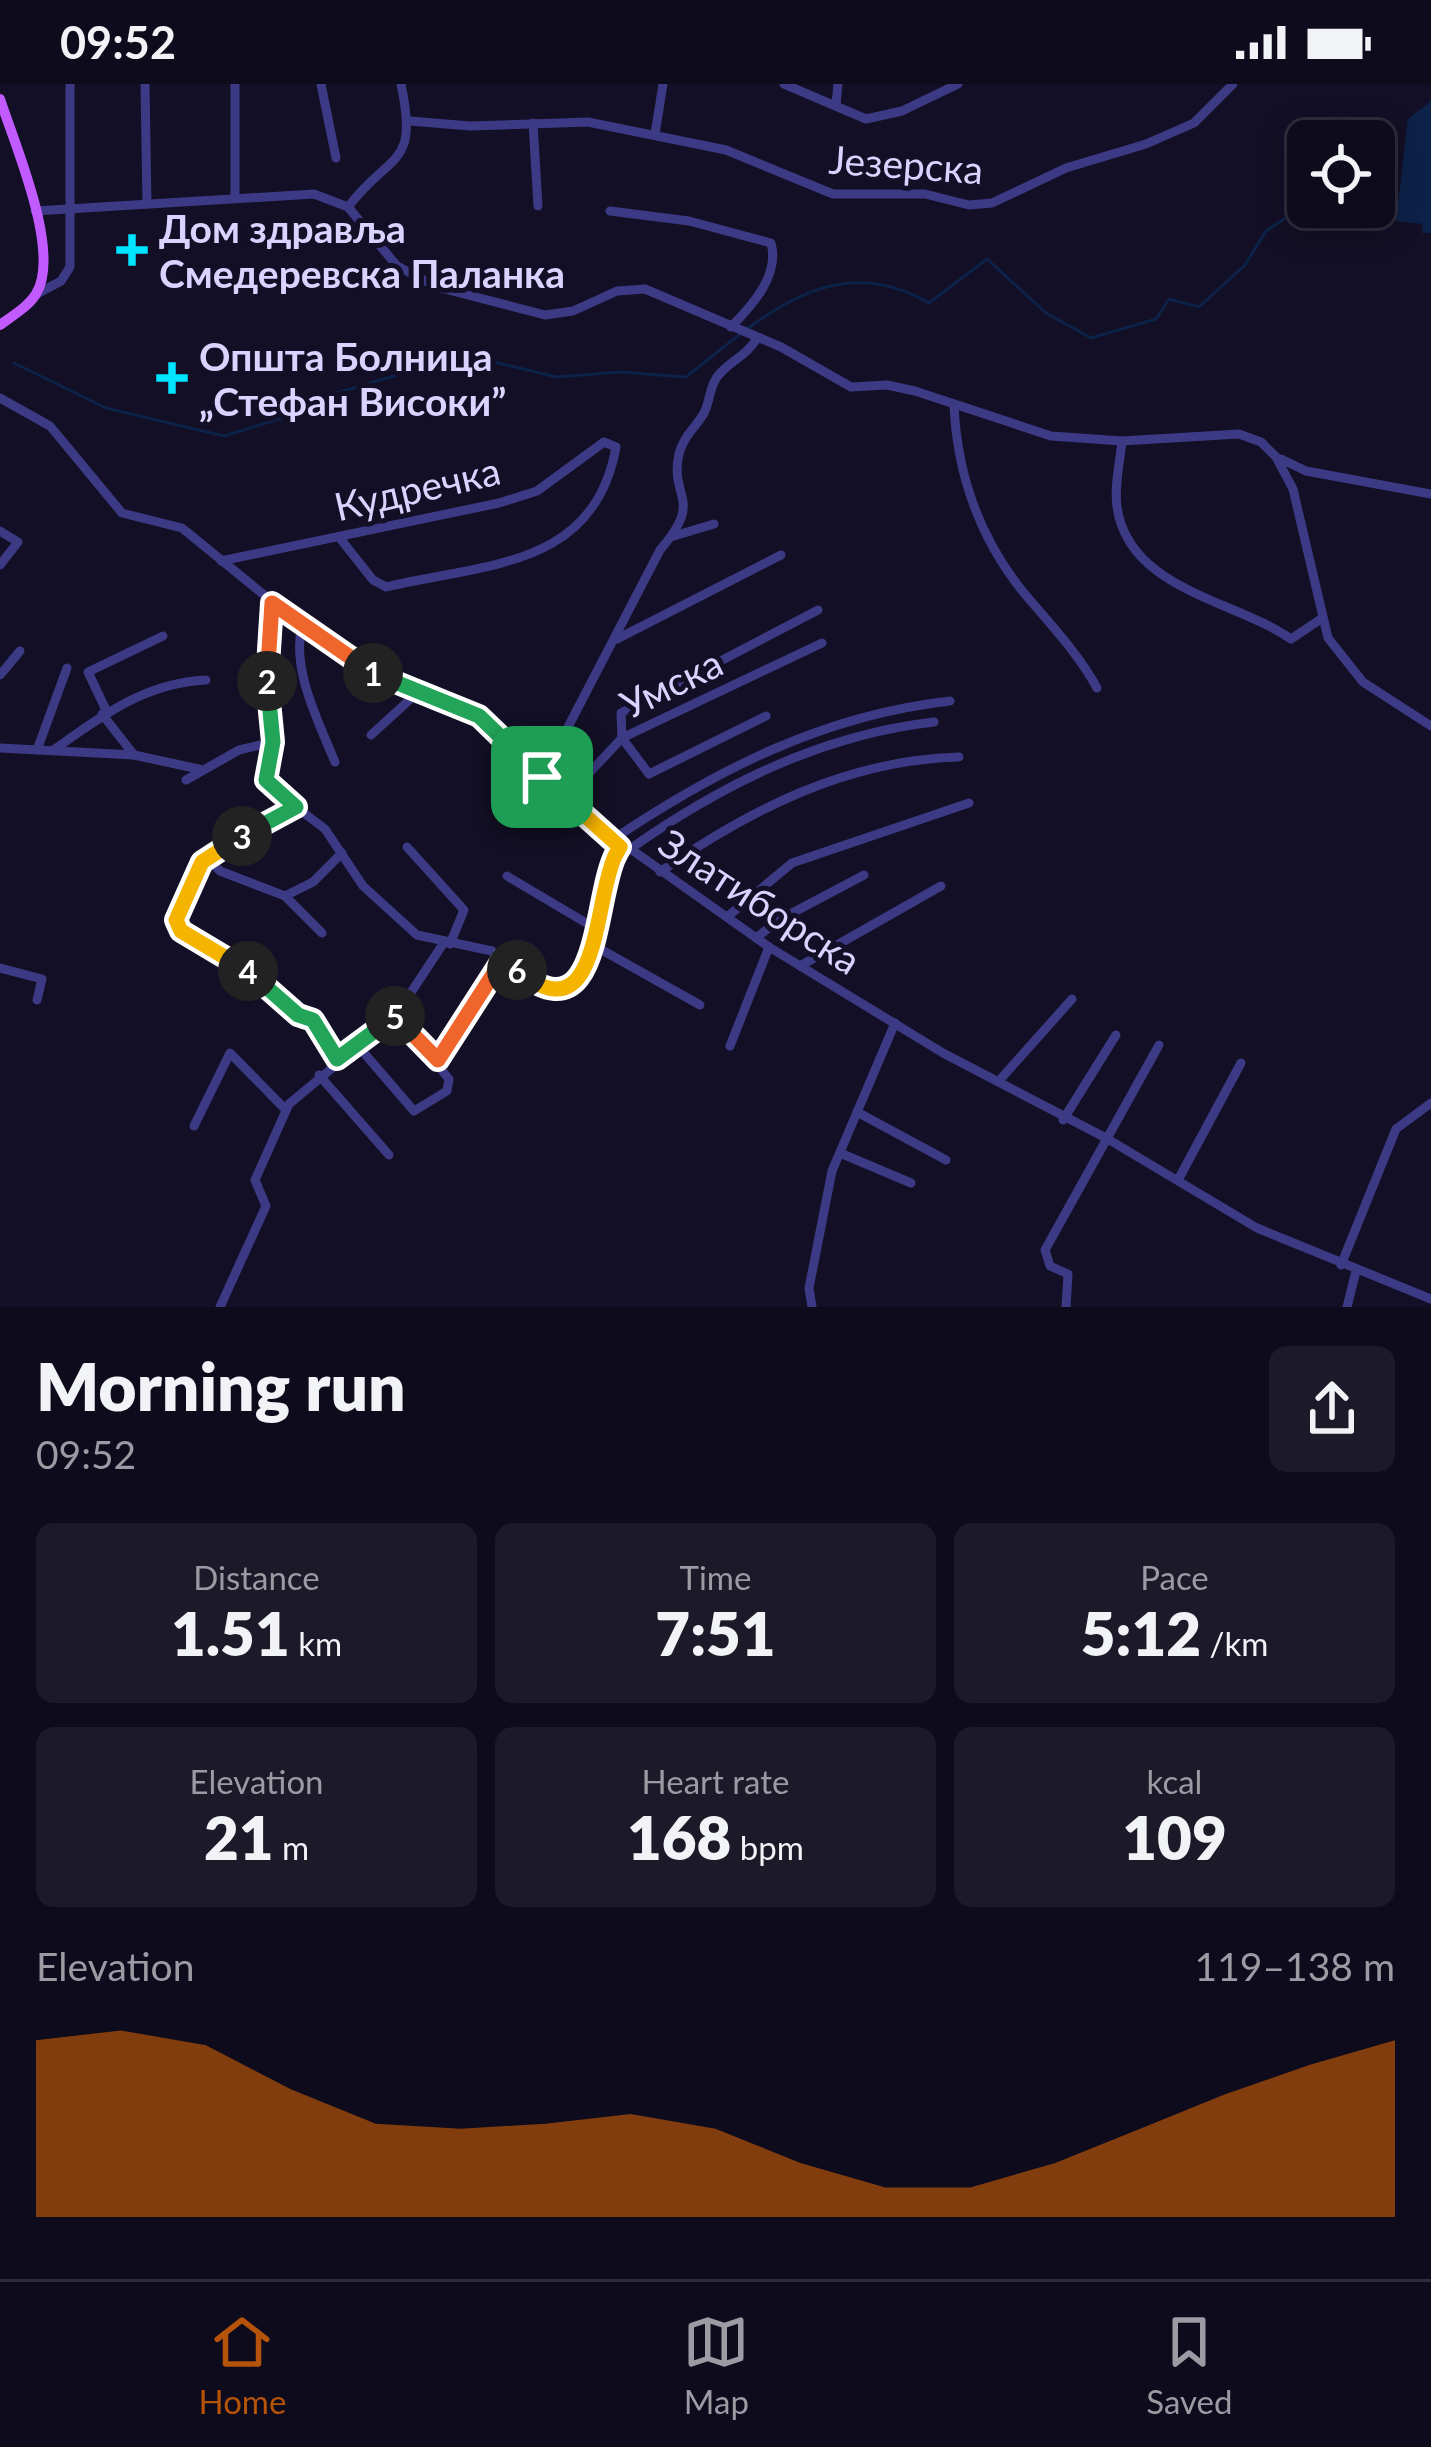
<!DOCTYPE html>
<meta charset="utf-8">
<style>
body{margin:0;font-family:Lato,sans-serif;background:#1c1929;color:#f1f3f6;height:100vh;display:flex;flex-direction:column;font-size:45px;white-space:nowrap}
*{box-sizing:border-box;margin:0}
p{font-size:39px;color:#9b9ba3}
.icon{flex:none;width:66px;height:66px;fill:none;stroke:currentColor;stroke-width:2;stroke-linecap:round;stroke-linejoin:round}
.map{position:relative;height:1223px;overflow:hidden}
.details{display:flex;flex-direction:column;background:#0e0b1c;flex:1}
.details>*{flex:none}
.fabs{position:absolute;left:1287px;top:36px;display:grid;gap:24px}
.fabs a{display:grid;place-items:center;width:108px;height:108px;border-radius:18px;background:#0e0b1c;box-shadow:0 6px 30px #0003,0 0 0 3px #2e2b3b;font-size:60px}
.pin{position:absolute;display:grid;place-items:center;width:102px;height:102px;color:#fff;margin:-51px;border-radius:24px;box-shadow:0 6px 18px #0006}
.km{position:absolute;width:60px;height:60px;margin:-30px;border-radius:50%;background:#222;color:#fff;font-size:33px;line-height:60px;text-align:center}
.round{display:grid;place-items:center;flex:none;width:126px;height:126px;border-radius:18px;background:#1c1929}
.summary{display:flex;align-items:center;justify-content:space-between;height:204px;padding:0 36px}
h1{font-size:66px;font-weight:800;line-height:90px}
.figures{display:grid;grid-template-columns:repeat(3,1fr);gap:18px;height:204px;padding:12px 36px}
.figures div{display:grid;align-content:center;border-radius:18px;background:#1c1929;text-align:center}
.figures b{font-size:60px;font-weight:800}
.figures small{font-size:33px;font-weight:400}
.figures p{font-size:33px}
.chart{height:336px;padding:24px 36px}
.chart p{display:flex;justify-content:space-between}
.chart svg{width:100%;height:216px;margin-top:12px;fill:#b45309;opacity:.7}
.status{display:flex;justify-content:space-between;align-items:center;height:84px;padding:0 60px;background:#0e0b1c;direction:ltr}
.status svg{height:33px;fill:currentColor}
.menu{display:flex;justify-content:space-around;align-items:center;height:168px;border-top:3px solid #2e2b3b;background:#0e0b1c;font-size:33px;color:#9b9ba3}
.menu a{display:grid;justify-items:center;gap:6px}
.menu .selected{color:#b45309}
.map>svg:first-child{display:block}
.water{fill:#0c2248}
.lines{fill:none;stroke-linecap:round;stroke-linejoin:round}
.stream{stroke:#0c2248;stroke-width:3}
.minor{stroke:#3d3a85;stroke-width:9}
.major{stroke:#c25bff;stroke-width:10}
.split-1-casing{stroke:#fff;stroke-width:24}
.split-2-casing{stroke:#fff;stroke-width:24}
.split-3-casing{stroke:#fff;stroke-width:24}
.split-4-casing{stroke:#fff;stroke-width:24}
.split-5-casing{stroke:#fff;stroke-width:24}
.split-6-casing{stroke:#fff;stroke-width:24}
.split-7-casing{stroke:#fff;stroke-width:24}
.split-8-casing{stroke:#fff;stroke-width:24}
.split-1{stroke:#22a559;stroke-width:15}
.split-2{stroke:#f0652b;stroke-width:15}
.split-3{stroke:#22a559;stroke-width:15}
.split-4{stroke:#f5b400;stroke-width:15}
.split-5{stroke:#22a559;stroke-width:15}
.split-6{stroke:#f0652b;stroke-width:15}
.split-7{stroke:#f5b400;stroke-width:15}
.split-8{stroke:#f5b400;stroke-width:15}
.poi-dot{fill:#00e5ff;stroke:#130f26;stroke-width:4.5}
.labels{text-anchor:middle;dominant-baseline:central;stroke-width:10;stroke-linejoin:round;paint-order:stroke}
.street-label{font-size:39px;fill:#d9d4ff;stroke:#130f26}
.poi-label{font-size:39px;font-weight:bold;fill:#d9d4ff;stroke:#130f26;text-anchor:start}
</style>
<div class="status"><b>09:52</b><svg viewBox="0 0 49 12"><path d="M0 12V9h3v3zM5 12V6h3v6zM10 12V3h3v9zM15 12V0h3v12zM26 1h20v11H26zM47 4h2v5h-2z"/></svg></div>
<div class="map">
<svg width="1431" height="1223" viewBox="0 0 1431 1223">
<rect width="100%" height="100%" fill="#130f26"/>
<!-- water -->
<polygon class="water" points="1431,17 1431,149 1422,149 1423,140 1396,137 1408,35"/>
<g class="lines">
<!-- stream -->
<path class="stream" d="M14,279L106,324L224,352L302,328L323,313L464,271L557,293L620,288L686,293C759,236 832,162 929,219L987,175L1046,229L1091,254L1156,235L1169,215L1199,223L1245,181L1266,147L1308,119"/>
<!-- minor -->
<g class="minor">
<polyline points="145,0 147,120"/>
<polyline points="321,0 336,74"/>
<polyline points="784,0 866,35 902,27 958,0"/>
<polyline points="836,20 838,0"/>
<polyline points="410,37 470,42 588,38 726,66 833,110 925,110 969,121 992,119 1066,84 1146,60 1194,39 1233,0"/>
<polyline points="533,39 538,122"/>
<polyline points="655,50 663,0"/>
<polyline points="235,113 235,0"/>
<path d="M348,123C391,67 419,84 401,0"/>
<polyline points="35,127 314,110 348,123 397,182 437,203 545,231 573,227 617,207 645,205 781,263 851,303 887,301 915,307 1051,352 1122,357 1239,350 1261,358 1276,373 1293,405 1328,554 1363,598 1431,642"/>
<path d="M610,127L689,137L771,159C780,191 752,222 731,243"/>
<polyline points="35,211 61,197 70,183 70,0"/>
<polyline points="0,314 50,342 122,429 182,444 302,542 383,595 479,632 563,717 769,863 943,969 1106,1054 1257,1144 1431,1215"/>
<path d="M954,321C957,390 980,455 1024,509C1050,540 1078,569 1097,604"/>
<path d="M1122,357C1120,378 1114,402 1117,423C1129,506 1235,516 1291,555L1321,535"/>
<polyline points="1281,375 1306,387 1431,410"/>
<polyline points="0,447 18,458 0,481"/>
<polyline points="674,452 714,440"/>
<path d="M221,477L499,419L537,407L604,358L616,363C594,485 485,479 386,503L373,496L339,453"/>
<path d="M271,519L266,564L273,658L268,702L325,745L363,802L417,851L492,867L542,904L565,907C602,882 597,805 620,763"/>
<path d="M302,542C291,585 319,639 335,678"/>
<polyline points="617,555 781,471"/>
<polyline points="0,591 20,567"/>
<polyline points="106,626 88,588 163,552"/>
<polyline points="102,630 134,671"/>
<polyline points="766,632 649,690 622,654 621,629 818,526"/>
<polyline points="371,651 416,610"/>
<polyline points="0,664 134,671 199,685"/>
<path d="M55,665C103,631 145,599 206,596"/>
<polyline points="37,666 67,584"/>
<path d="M542,693L660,466C705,414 669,415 679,370C683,353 696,343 704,329C710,318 709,304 717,293C729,277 747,272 757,254"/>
<polyline points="186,696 239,666 273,658"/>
<polyline points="563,717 622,654 822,559"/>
<polyline points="296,723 202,778 176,840 313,936 337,975"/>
<path d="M612,756C716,686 824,631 950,617"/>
<polyline points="407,763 464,826 450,860"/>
<path d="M627,767C719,702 820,651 934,638"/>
<polyline points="208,775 220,787 285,812 322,849"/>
<path d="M660,788C750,725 848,676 959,673"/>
<polyline points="507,792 598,846"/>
<polyline points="285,812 313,798 342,769"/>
<polyline points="727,833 792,779 969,719"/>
<polyline points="756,854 779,836 864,791"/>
<polyline points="593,861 700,921"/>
<polyline points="800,882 941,802"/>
<polyline points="0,884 42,895 37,916"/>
<polyline points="358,962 414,1027 447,1007 449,995 396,931"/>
<polyline points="730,962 769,863"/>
<polyline points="438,976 503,875"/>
<polyline points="319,991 389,1071"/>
<polyline points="998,998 1072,915"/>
<polyline points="857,1028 946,1076"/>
<polyline points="1063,1036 1116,951"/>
<polyline points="194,1042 230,969 286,1026"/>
<polyline points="840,1069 911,1099"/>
<polyline points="1178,1096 1241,979"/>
<polyline points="1341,1181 1396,1045 1431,1019"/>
<polyline points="220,1223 266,1122 255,1096 289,1020 396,931 443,860"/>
<polyline points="812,1223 809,1204 832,1087 895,939"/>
<polyline points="1066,1223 1068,1190 1050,1182 1045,1166 1159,961"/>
<polyline points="1347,1223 1356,1187"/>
</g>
<!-- major -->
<path class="major" d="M0,15C14,59 62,168 36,210C28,223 12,232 0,241"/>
</g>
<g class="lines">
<defs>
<polyline id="split-1" points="373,589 479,632 542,693"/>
<polyline id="split-2" points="267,597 272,519 373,589"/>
<polyline id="split-3" points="242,752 296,723 266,696 273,658 267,597"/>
<polyline id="split-4" points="242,752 202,778 176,836 181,847 248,887"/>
<polyline id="split-5" points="248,887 298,931 313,936 337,975 395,932"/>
<polyline id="split-6" points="395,932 438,976 503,875 517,886"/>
<path id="split-7" d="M517,886C601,955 593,818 615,772"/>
<polyline id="split-8" points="542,693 620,763 615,772"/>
</defs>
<!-- split-1 casing -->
<use href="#split-1" class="split-1-casing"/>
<!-- split-2 casing -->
<use href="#split-2" class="split-2-casing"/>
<!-- split-3 casing -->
<use href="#split-3" class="split-3-casing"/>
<!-- split-4 casing -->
<use href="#split-4" class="split-4-casing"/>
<!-- split-5 casing -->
<use href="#split-5" class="split-5-casing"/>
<!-- split-6 casing -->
<use href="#split-6" class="split-6-casing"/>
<!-- split-7 casing -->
<use href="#split-7" class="split-7-casing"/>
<!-- split-8 casing -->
<use href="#split-8" class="split-8-casing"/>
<!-- split-1 -->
<use href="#split-1" class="split-1"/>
<!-- split-2 -->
<use href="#split-2" class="split-2"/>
<!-- split-3 -->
<use href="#split-3" class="split-3"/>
<!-- split-4 -->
<use href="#split-4" class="split-4"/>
<!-- split-5 -->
<use href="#split-5" class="split-5"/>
<!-- split-6 -->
<use href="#split-6" class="split-6"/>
<!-- split-7 -->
<use href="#split-7" class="split-7"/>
<!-- split-8 -->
<use href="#split-8" class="split-8"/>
</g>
<!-- markers -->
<g class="poi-dot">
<path d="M126 148h12v12h12v12h-12v12h-12v-12h-12v-12h12z"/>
<path d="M166 276h12v12h12v12h-12v12h-12v-12h-12v-12h12z"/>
</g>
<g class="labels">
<!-- street labels -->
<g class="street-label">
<text transform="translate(906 80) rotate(4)">Језерска</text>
<text transform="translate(417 404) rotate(-13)">Кудречка</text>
<text transform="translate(671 599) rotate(-26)">Умска</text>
<text transform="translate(760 817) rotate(33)">Златиборска</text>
</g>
<!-- poi labels -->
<g class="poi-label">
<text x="159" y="144">Дом здравља<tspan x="159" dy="45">Смедеревска Паланка</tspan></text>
<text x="199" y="272">Општа Болница<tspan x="199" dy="45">„Стефан Високи”</tspan></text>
</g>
</g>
</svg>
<div class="fabs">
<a><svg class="icon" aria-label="locate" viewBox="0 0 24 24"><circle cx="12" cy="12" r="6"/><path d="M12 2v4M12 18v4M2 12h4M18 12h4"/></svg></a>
</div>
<div class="pin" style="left:542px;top:693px;background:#1e9e55"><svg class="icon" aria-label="arrive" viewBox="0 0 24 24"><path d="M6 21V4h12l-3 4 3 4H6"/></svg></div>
<b class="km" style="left:373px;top:589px">1</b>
<b class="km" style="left:267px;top:597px">2</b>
<b class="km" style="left:242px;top:752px">3</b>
<b class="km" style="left:248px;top:887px">4</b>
<b class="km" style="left:395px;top:932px">5</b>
<b class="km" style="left:517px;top:886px">6</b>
</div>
<section class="details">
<div class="summary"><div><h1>Morning run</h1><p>09:52</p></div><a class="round"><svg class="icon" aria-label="share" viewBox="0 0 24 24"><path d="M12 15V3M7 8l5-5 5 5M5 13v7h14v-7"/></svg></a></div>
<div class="figures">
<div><p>Distance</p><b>1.51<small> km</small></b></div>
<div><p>Time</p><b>7:51</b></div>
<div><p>Pace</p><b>5:12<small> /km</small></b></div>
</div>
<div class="figures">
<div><p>Elevation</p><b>21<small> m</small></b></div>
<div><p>Heart rate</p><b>168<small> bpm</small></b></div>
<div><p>kcal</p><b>109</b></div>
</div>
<div class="chart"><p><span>Elevation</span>119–138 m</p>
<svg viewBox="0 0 160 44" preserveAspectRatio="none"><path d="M0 44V8L10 6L20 9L30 18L40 25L50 26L60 25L70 23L80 26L90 33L100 38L110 38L120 33L130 26L140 19L150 13L160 8V44z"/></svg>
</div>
</section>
<nav class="menu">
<a class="selected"><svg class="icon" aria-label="home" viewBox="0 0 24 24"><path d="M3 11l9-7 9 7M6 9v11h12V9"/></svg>Home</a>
<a><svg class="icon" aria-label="map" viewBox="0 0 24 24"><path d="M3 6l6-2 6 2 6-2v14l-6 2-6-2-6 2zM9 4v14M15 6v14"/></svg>Map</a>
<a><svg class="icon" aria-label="saved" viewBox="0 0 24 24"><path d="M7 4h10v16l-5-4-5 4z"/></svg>Saved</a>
</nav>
